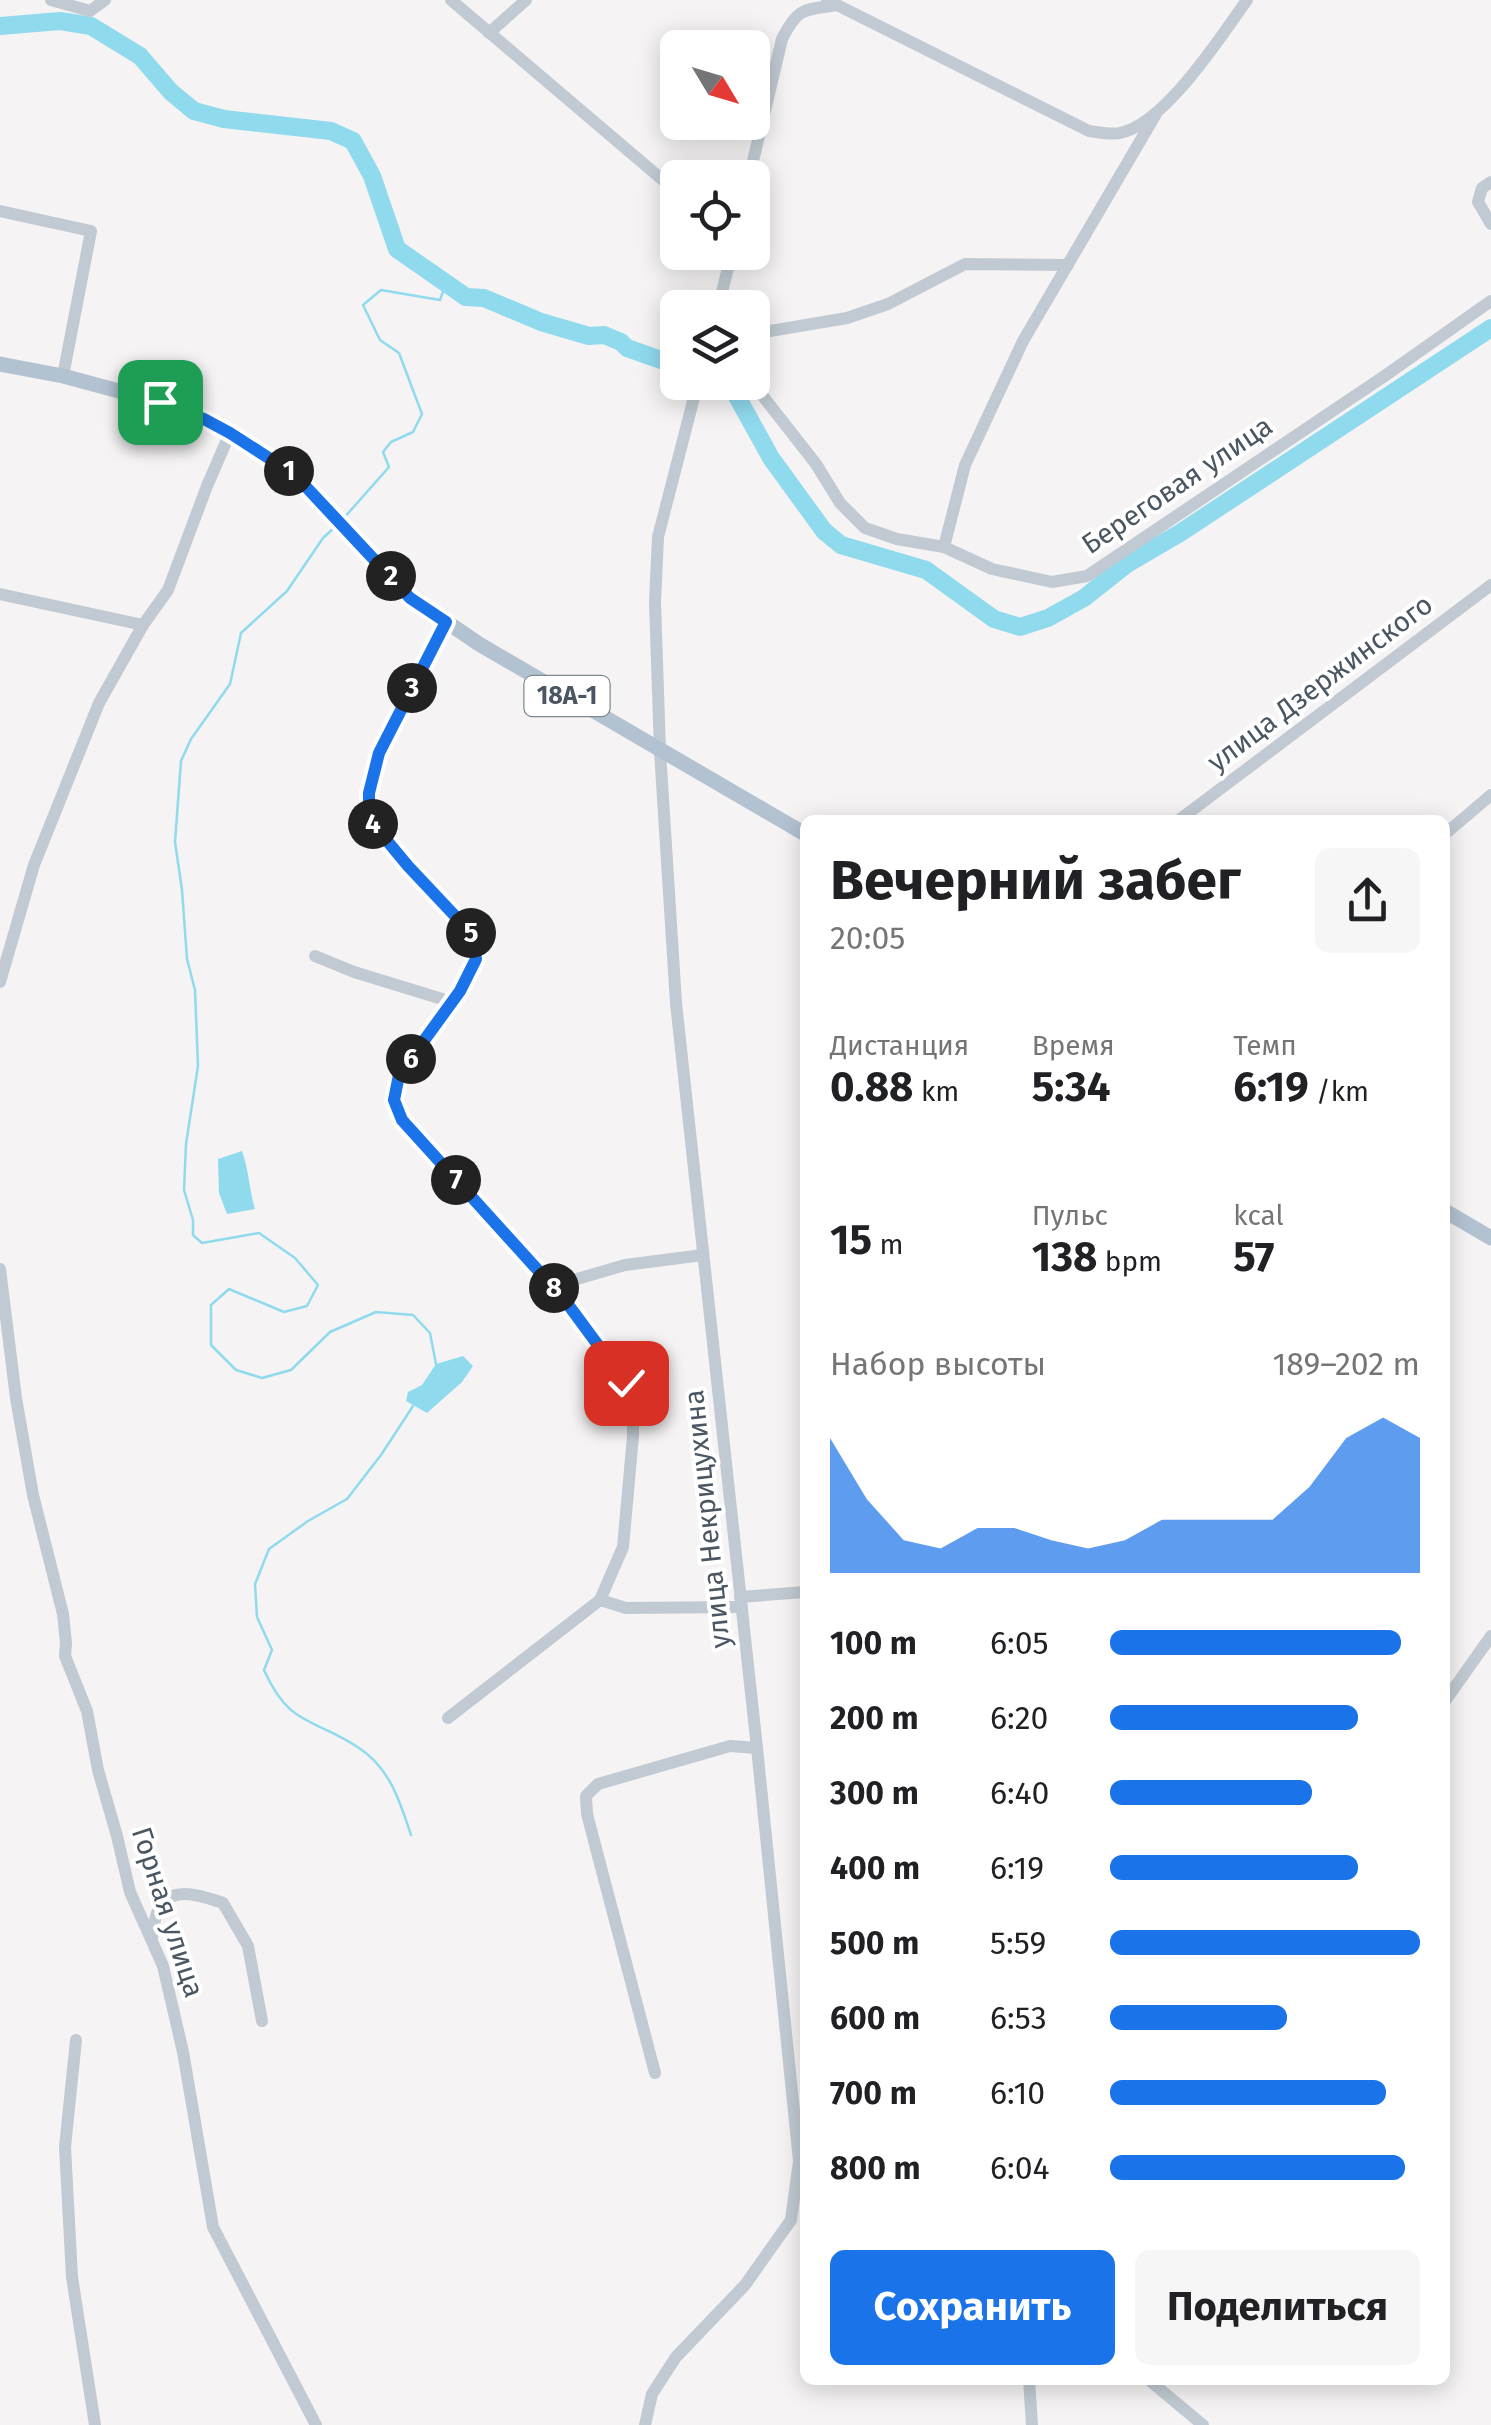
<!DOCTYPE html>
<html lang="ru">
<meta charset="utf-8">
<style>
body{margin:0;font-family:"Fira Sans",sans-serif;background:#f6f6f6;color:#202124;height:100vh;display:flex;flex-direction:column;font-size:38px;white-space:nowrap}
*{box-sizing:border-box;margin:0}
p{font-size:32px;color:#757577}
.icon{flex:none;width:55px;height:55px;fill:none;stroke:currentColor;stroke-width:2;stroke-linecap:round;stroke-linejoin:round}
.map{position:relative;flex:1;overflow:hidden}
.details{position:absolute;left:800px;top:815px;width:650px;height:1570px;display:flex;flex-direction:column;background:#fff;border-radius:15px;box-shadow:0 5px 25px #0003}
.details>*{flex:none}
.needle{width:65px;rotate:128deg}
.tools{position:absolute;left:660px;top:30px;display:grid;gap:20px}
.tools a{display:grid;place-items:center;width:110px;height:110px;border-radius:15px;background:#fff;box-shadow:0 5px 25px #0003;font-size:50px}
.pin{position:absolute;display:grid;place-items:center;width:85px;height:85px;color:#fff;margin:-42px;border-radius:20px;box-shadow:0 5px 15px #0006}
.km{position:absolute;width:50px;height:50px;margin:-25px;border-radius:50%;background:#222;color:#fff;font-size:28px;line-height:50px;text-align:center}
.round{display:grid;place-items:center;flex:none;width:105px;height:105px;border-radius:15px;background:#f6f6f6}
.head{display:flex;align-items:center;justify-content:space-between;height:170px;padding:0 30px}
h1{font-size:55px;font-weight:700;line-height:75px}
.stats{display:grid;grid-template-columns:repeat(3,1fr);gap:15px;height:170px;padding:10px 30px}
.stats div{display:grid;align-content:center}
.stats b{font-size:42px;font-weight:700}
.stats small{font-size:28px;font-weight:400}
.stats p{font-size:28px}
.chart{height:280px;padding:20px 30px}
.chart p{display:flex;justify-content:space-between}
.chart svg{width:100%;height:180px;margin-top:10px;fill:#1a73e8;opacity:.7}
.cta{display:flex;gap:20px;margin-top:auto;padding:20px 30px}
.cta a{flex:1;height:115px;border-radius:15px;background:#1a73e8;color:#fff;font-size:40px;font-weight:700;line-height:115px;text-align:center}
.cta a+a{background:#f6f6f6;color:#202124}
ul{padding:0 30px;list-style:none;font-size:32px}
li{display:grid;grid-template-columns:160px 120px 1fr;align-items:center;height:75px}
li i{height:25px;border-radius:12px;background:#1a73e8}
.map>svg:first-child{display:block}
.water{fill:#90daee}
.lines{fill:none;stroke-linecap:round;stroke-linejoin:round}
.stream{stroke:#90daee;stroke-width:2.5}
.river{stroke:#90daee;stroke-width:18}
.minor{stroke:#c1cad2;stroke-width:12}
.major{stroke:#b3c2d1;stroke-width:15}
.route-casing{stroke:#fff;stroke-width:20}
.route{stroke:#1a73e8;stroke-width:12}
.labels{text-anchor:middle;dominant-baseline:central;stroke-width:8;stroke-linejoin:round;paint-order:stroke}
.shield{fill:#fff;stroke:#808990;stroke-width:2.5}
.shield-label{font-size:25px;font-weight:bold;fill:#4a5661}
.street-label{font-size:28px;fill:#4a5661;stroke:#fff}
</style>
<div class="map">
<svg width="1491" height="2425" viewBox="0 0 1491 2425">
<rect width="100%" height="100%" fill="#f5f3f3"/>
<!-- water -->
<g class="water">
<path d="M242,1151C249,1170 249,1189 255,1209L227,1214L219,1193L218,1159Z"/>
<polygon points="463,1356 473,1366 462,1382 427,1413 406,1401 408,1392 422,1385 436,1364"/>
</g>
<g class="lines">
<!-- stream -->
<g class="stream">
<polyline points="343,519 389,467 383,452 391,442 413,432 422,414 399,353 380,340 363,305 381,290 440,300 446,283"/>
<polyline points="334,528 323,538 287,591 241,633 230,684 191,739 181,761 175,842 182,890 187,959 195,990 198,1066 186,1144 184,1190 193,1220 193,1235 202,1243 259,1233 295,1258 318,1285 307,1306 284,1312 229,1289 211,1305 211,1345 236,1370 262,1378 291,1370 330,1332 376,1312 413,1315 430,1333 436,1364"/>
<path d="M411,1835C400,1802 390,1768 359,1748C313,1717 290,1728 264,1670L272,1650L257,1617L255,1584L269,1549L308,1521L347,1499L381,1455L413,1406"/>
</g>
<!-- river -->
<g class="river">
<polyline points="0,26 60,21 91,26 140,56 171,92 194,111 224,119 331,131 353,141 372,176 397,249 466,297 484,298 541,322 589,336 604,335 621,342 627,348 678,366"/>
<polyline points="729,382 771,458 824,531 841,545 926,570 994,619 1020,627 1048,618 1084,598 1127,564 1180,533 1491,328"/>
</g>
<!-- minor -->
<g class="minor">
<polyline points="51,0 90,11 105,0"/>
<polyline points="451,0 678,193"/>
<path d="M827,0L1089,131C1098,132 1111,135 1120,133C1165,124 1221,36 1247,0"/>
<polyline points="489,33 526,0"/>
<path d="M749,178L782,39C798,7 804,10 837,5"/>
<polyline points="1491,182 1482,188 1478,202 1491,224"/>
<polyline points="0,211 91,231 63,376"/>
<polyline points="718,308 732,252"/>
<polyline points="752,334 847,318 888,304 965,264 1068,265"/>
<polyline points="752,380 755,386 816,464 840,503 865,528 897,539 944,547 992,569 1052,582 1087,576 1386,375 1491,301"/>
<polyline points="944,547 965,465 1023,341 1156,114"/>
<polyline points="0,594 143,625"/>
<path d="M446,622C415,682 369,750 369,819L408,865L472,934L475,959L460,991L399,1075L394,1099L402,1120L564,1299L626,1383L633,1408V1436L623,1547L600,1600L448,1718"/>
<polyline points="1179,820 1491,585"/>
<polyline points="1445,834 1491,795"/>
<polyline points="315,956 354,972 452,1002"/>
<polyline points="0,982 34,865 99,703 143,625 168,590 207,486 230,433"/>
<polyline points="0,1269 16,1398 33,1495 63,1614 66,1643 65,1656 87,1711 98,1770 117,1836 130,1892 163,1966 183,2052 213,2227 316,2425"/>
<polyline points="553,1286 625,1265 703,1255"/>
<polyline points="740,1597 805,1592"/>
<polyline points="600,1600 626,1608 742,1607"/>
<polyline points="1445,1701 1491,1636"/>
<path d="M152,1937C154,1930 154,1920 157,1913C168,1883 202,1896 223,1903L248,1946L262,2021"/>
<polyline points="76,2040 65,2147 72,2277 95,2425"/>
<polyline points="655,2073 587,1814 586,1796 598,1784 730,1746 757,1748"/>
<polyline points="1029,2380 1032,2425"/>
<polyline points="1149,2380 1203,2425"/>
<polyline points="645,2425 652,2394 676,2357 745,2285 791,2220 799,2161 757,1748 676,1003 660,751 655,602 658,537 698,382"/>
</g>
<!-- major -->
<g class="major">
<polyline points="0,364 63,376 160,402 203,419 230,433 295,475 410,597 479,644 805,834"/>
<polyline points="1445,1211 1491,1238"/>
</g>
</g>
<g class="lines">
<defs>
<polyline id="route" points="160,402 204,419 230,433 295,475 410,598 446,622 379,753 369,793 369,819 408,866 472,934 476,959 460,991 399,1075 394,1100 402,1120 564,1299 626,1383"/>
</defs>
<!-- route casing -->
<use href="#route" class="route-casing"/>
<!-- route -->
<use href="#route" class="route"/>
</g>
<g class="labels">
<!-- shield labels -->
<rect class="shield" x="524.5" y="676" width="85" height="40" rx="8"/>
<g class="shield-label">
<text x="567" y="696">18А-1</text>
</g>
<!-- street labels -->
<g class="street-label">
<text transform="translate(1177 485) rotate(-34)">Береговая улица</text>
<text transform="translate(1320 683) rotate(-37)">улица Дзержинского</text>
<text transform="translate(707 1519) rotate(-96)">улица Некрицухина</text>
<text transform="translate(168 1912) rotate(72)">Горная улица</text>
</g>
</g>
</svg>
<div class="tools">
<a><svg class="needle" viewBox="-14 -14 28 28"><path d="M0-13l5 13h-10z" fill="#e53935"/><path d="M0 13l5-13h-10z" fill="#757577"/></svg></a>
<a><svg class="icon" aria-label="locate" viewBox="0 0 24 24"><circle cx="12" cy="12" r="6"/><path d="M12 2v4M12 18v4M2 12h4M18 12h4"/></svg></a>
<a><svg class="icon" aria-label="layers" viewBox="0 0 24 24"><path d="M12 4l9 5-9 5-9-5zM3 14l9 5 9-5"/></svg></a>
</div>
<div class="pin" style="left:160px;top:402px;background:#1e9e55"><svg class="icon" aria-label="arrive" viewBox="0 0 24 24"><path d="M6 21V4h12l-3 4 3 4H6"/></svg></div>
<div class="pin" style="left:626px;top:1383px;background:#d93025"><svg class="icon" aria-label="check" viewBox="0 0 24 24"><path d="M5 12l5 5 9-10"/></svg></div>
<b class="km" style="left:289px;top:471px">1</b>
<b class="km" style="left:391px;top:576px">2</b>
<b class="km" style="left:412px;top:688px">3</b>
<b class="km" style="left:373px;top:824px">4</b>
<b class="km" style="left:471px;top:933px">5</b>
<b class="km" style="left:411px;top:1059px">6</b>
<b class="km" style="left:456px;top:1180px">7</b>
<b class="km" style="left:554px;top:1288px">8</b>
<section class="details">
<div class="head"><div><h1>Вечерний забег</h1><p>20:05</p></div><a class="round"><svg class="icon" aria-label="share" viewBox="0 0 24 24"><path d="M12 15V3M7 8l5-5 5 5M5 13v7h14v-7"/></svg></a></div>
<div class="stats">
<div><p>Дистанция</p><b>0.88<small> km</small></b></div>
<div><p>Время</p><b>5:34</b></div>
<div><p>Темп</p><b>6:19<small> /km</small></b></div>
</div>
<div class="stats">
<div><b>15<small> m</small></b></div>
<div><p>Пульс</p><b>138<small> bpm</small></b></div>
<div><p>kcal</p><b>57</b></div>
</div>
<div class="chart"><p><span>Набор высоты</span>189–202 m</p>
<svg viewBox="0 0 160 44" preserveAspectRatio="none"><path d="M0 44V11L10 26L20 36L30 38L40 33L50 33L60 36L70 38L80 36L90 31L100 31L110 31L120 31L130 23L140 11L150 6L160 11V44z"/></svg>
</div>
<ul>
<li><b>100 m</b>6:05<i style="width:94%"></i></li>
<li><b>200 m</b>6:20<i style="width:80%"></i></li>
<li><b>300 m</b>6:40<i style="width:65%"></i></li>
<li><b>400 m</b>6:19<i style="width:80%"></i></li>
<li><b>500 m</b>5:59<i style="width:100%"></i></li>
<li><b>600 m</b>6:53<i style="width:57%"></i></li>
<li><b>700 m</b>6:10<i style="width:89%"></i></li>
<li><b>800 m</b>6:04<i style="width:95%"></i></li>
</ul>
<div class="cta"><a>Сохранить</a><a>Поделиться</a></div>
</section>
</div>
